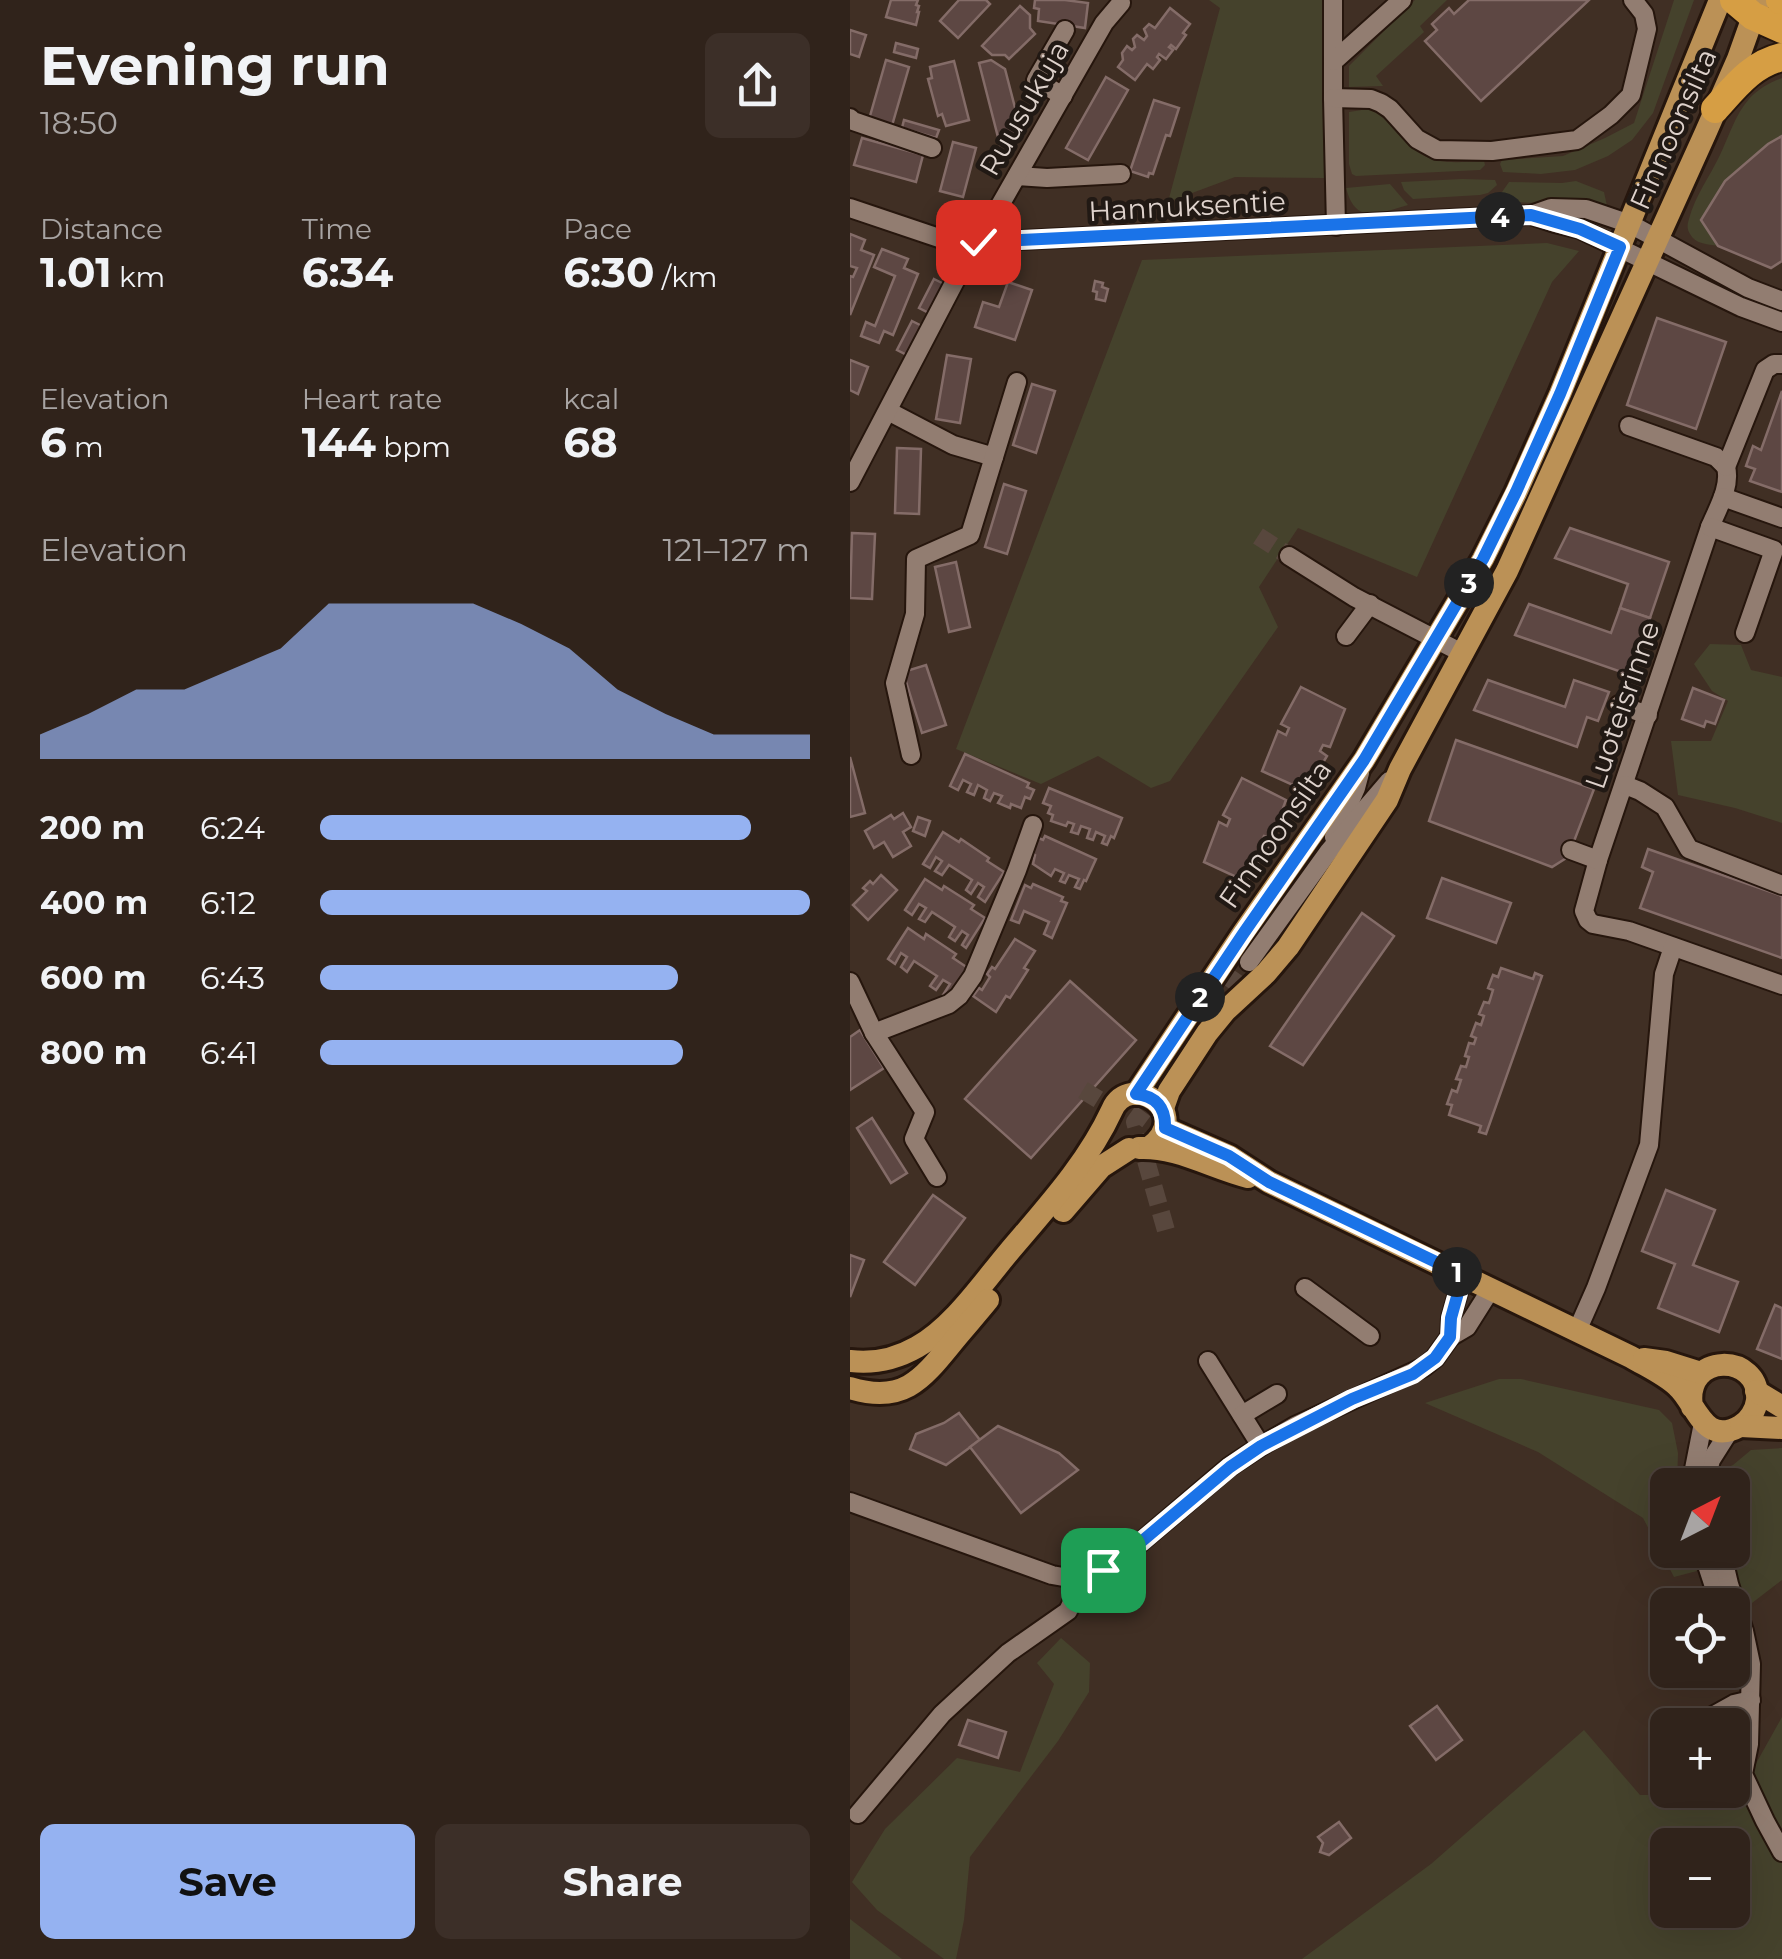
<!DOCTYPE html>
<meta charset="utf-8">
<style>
body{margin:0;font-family:Montserrat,sans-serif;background:#3c2f28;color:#f1f3f6;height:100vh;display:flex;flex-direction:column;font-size:38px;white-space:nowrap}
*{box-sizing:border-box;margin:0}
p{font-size:32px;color:#a8a4a3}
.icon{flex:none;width:55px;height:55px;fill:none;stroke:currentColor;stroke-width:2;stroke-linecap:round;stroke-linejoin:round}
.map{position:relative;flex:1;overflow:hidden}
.panel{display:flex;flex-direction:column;background:#30231b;width:850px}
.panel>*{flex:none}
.needle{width:65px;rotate:42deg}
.controls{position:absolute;left:800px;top:1468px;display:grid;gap:20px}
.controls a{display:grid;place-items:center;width:100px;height:100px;border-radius:15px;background:#30231b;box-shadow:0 10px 40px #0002,0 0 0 2px #4b403a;font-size:50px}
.pin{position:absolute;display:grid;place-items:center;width:85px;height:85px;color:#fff;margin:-42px;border-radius:20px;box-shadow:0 5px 15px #0006}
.km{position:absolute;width:50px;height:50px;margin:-25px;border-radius:50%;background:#222;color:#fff;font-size:28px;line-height:50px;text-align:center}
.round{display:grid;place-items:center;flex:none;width:105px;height:105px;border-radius:15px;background:#3c2f28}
.overview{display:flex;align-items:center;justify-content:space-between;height:170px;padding:0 40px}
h1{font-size:55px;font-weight:700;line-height:75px}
.figures{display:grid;grid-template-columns:repeat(3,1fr);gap:15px;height:170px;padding:10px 40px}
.figures div{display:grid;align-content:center}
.figures b{font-size:42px;font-weight:700}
.figures small{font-size:28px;font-weight:400}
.figures p{font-size:28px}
.chart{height:280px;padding:20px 40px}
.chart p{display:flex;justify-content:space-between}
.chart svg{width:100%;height:180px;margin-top:10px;fill:#95b2f1;opacity:.7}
.cta{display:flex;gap:20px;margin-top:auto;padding:20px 40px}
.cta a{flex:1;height:115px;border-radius:15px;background:#95b2f1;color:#111;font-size:40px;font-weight:700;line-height:115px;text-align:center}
.cta a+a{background:#3c2f28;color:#f1f3f6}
ul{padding:0 40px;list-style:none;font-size:32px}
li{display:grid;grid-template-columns:160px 120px 1fr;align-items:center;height:75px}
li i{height:25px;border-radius:12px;background:#95b2f1}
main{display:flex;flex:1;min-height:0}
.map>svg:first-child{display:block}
.green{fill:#45422c;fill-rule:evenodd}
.building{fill:#5d4743;stroke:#846c68;stroke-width:2.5}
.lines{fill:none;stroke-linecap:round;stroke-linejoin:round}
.minor-tunnel{stroke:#58473d;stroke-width:18;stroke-dasharray:18 9;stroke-linecap:butt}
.minor-casing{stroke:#26160d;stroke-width:22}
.major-casing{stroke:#26160d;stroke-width:28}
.highway-casing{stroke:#26160d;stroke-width:32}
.minor{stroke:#927d71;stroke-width:18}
.major{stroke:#bb9156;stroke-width:22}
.highway{stroke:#d69e44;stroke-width:28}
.route-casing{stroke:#fff;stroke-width:20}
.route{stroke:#1a73e8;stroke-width:12}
.labels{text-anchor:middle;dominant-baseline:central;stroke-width:9;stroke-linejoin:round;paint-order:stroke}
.street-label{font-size:28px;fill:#ded2cc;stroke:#211914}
</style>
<main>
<section class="panel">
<div class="overview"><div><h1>Evening run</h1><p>18:50</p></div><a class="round"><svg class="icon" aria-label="share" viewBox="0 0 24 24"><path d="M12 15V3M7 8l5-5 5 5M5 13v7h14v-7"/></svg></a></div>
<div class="figures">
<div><p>Distance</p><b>1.01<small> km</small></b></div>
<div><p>Time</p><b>6:34</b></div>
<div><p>Pace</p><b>6:30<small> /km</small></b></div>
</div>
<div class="figures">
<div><p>Elevation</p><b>6<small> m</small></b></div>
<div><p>Heart rate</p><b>144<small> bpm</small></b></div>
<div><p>kcal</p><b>68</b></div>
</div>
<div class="chart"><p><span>Elevation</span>121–127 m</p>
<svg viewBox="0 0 160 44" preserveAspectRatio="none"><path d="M0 44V38L10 33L20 27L30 27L40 22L50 17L60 6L70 6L80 6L90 6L100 11L110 17L120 27L130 33L140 38L150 38L160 38V44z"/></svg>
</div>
<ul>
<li><b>200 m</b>6:24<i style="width:88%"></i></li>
<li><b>400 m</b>6:12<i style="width:100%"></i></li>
<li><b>600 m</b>6:43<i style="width:73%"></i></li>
<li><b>800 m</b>6:41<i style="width:74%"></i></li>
</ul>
<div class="cta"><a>Save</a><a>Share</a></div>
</section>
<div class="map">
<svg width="932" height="1959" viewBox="0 0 932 1959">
<rect width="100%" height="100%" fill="#402f24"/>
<!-- green -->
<g class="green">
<polygon points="359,0 474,0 474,178 385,177 318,202 370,8"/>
<polygon points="565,0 597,0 570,26 574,32 526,76 533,86 499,87 499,66"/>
<polygon points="824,0 844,0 803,113 782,140 758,156 725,170 691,174 653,172 650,164 652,160 713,156 755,138 784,123"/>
<path d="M932,78V136L876,181L851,220L868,246C857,244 845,244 840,234C837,229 837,225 839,219C845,196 860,176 870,155C879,136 885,115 899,99C908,89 919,83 932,78Z"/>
<path d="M518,109C531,113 538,123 548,134C577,166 593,163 634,161L635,165L630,170L506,176L502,174L499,164V112Z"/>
<polygon points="612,179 645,180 647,185 638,193 630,195 563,199 554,190 551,182"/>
<polygon points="726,181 754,192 757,206 639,201 640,198 652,192 659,182 712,183"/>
<path d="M540,184L558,205C529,213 506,226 496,188Z"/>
<polygon points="697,243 729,251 702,282 567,577 448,528 409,587 428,627 320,781 301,788 248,756 191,784 106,749 292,260"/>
<polygon points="860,644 891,645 901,670 932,677 932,823 885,808 828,795 821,741 861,741 878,701 862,691 844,664"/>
<polygon points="649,1379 671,1379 809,1410 822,1423 828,1453 827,1485 818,1485 818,1550 839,1550 847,1571 824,1577 793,1518 688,1452 575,1403"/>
<polygon points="932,1448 932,1580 902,1603 894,1601 878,1550 882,1550 882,1485 866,1485 869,1471 883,1465 901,1450"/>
<polygon points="211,1638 240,1663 239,1692 208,1741 120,1857 114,1920 106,1959 94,1959 27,1910 2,1882 35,1829 107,1758 170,1772 204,1684 187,1663"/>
<path d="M932,1717V1959H452L581,1864L734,1730L790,1795L889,1794ZM818,1845H882V1910H818Z"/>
<polygon points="0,1919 52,1959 0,1959"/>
</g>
<!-- building -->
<g class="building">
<polygon points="41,0 68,0 66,5 69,6 67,12 69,12 66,25 36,17"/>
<polygon points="109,0 136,0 140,4 108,38 90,21"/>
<polygon points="185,0 215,0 238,3 235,28 188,21 189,9 184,8"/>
<polygon points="619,0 739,0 631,101 575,41 587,30 582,24 599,8 604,14"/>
<polygon points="170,6 180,15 180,28 185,34 159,59 155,55 142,55 132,46"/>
<polygon points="320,8 340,24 333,33 336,35 326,49 321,45 319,47 323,50 316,59 309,54 307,57 310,60 303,69 297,64 285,80 268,67 273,60 272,53 277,46 282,50 285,47 283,39 287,35 294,40 297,36 294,29 299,24 305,28"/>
<polygon points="0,30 16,35 9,57 0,54"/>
<polygon points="46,43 68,49 66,58 44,52"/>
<polygon points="36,60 59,67 41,129 18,123"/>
<polygon points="141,60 155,69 170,127 162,142 150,145 129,63"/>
<polygon points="104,61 119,120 96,126 92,114 88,116 78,79 82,78 80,67"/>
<polygon points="256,77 278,90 238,160 216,148"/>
<polygon points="304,100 329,108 320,136 316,135 303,174 299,173 298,177 280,171"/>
<polygon points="54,120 89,130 86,138 52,128"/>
<polygon points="932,136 932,261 921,268 868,246 851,220 875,181 918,144"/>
<polygon points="12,138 73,155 66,182 4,165"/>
<polygon points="103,142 126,148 113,197 90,191"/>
<polygon points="0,234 15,240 11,250 24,255 0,315 0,276 3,277 7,268 0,266"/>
<polygon points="32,249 58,259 54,268 68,274 43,335 34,331 29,343 11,336 16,322 25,326 45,276 24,267"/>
<polygon points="84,279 94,284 79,313 69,308"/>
<polygon points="245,281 253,283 252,287 258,289 255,301 246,299 247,292 243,291"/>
<polygon points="158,282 182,290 165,340 125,327 133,302 149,307"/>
<polygon points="807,318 876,342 846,429 777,405"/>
<polygon points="62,321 72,326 57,355 47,350"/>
<polygon points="97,355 121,359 110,423 86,419"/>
<polygon points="0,360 18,367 8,394 0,390"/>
<polygon points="182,384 205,391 186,453 163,445"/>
<polygon points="932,391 932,492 900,481 905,469 896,466 903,446 911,450"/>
<polygon points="47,448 71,449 69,514 45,513"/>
<polygon points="154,484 176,491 157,554 135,547"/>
<polygon points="720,528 819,562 800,618 770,608 778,584 705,558"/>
<polygon points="2,533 25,534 22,599 0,598"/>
<polygon points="106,562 120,627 99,632 85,567"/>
<polygon points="679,604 761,633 770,608 800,618 780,675 665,635"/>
<polygon points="76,665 96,725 72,733 53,672"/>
<polygon points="638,680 715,707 724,680 759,692 748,721 737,717 727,747 624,710"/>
<polygon points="451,687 495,709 480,747 473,745 470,751 477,756 456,791 412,771 428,731 436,735 439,728 431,724"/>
<polygon points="843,688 874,700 865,724 856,721 854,727 832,719"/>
<polygon points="606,740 744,789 718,857 702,867 579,821"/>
<polygon points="115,754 179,783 177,787 184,790 180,799 175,797 171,808 161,804 160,808 148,803 152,796 144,793 140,801 134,798 137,790 128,785 124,795 117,792 121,784 113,780 108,790 100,786"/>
<polygon points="0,757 15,813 0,817"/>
<polygon points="392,778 436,800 422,838 414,836 411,842 418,847 397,882 354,862 369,822 377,826 380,819 373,815"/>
<polygon points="199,788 272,818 264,838 261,836 257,845 252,843 255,836 246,832 243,840 237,838 240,829 231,826 228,834 221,832 224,824 218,822 216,826 201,821 203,815 198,813 201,806 193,803"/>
<polygon points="53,813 61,827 53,832 61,846 43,857 34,842 24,848 15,831 41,815 44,819"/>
<polygon points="68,817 80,821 75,836 63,831"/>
<polygon points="93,832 109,842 111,839 139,858 137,861 154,872 135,902 128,897 134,887 128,883 121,894 116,890 122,880 99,865 92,875 85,871 92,861 86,857 80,868 73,864"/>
<polygon points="195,836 246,859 236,881 234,880 230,889 225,887 229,879 219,875 215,883 210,881 214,873 205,869 201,876 183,864 185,855 180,852 186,837 193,840"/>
<polygon points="798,849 932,896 932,958 790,908 803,872 792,867"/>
<polygon points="31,875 47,890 18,920 3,905 17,891 13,888 20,881 23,884"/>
<polygon points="592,878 661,903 646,943 577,918"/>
<polygon points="75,879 92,890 94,886 124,905 121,909 135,918 116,948 112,945 118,935 112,931 105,941 99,937 105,927 82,912 75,922 69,919 76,908 69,904 62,915 55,910"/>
<polygon points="183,884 213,897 211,901 217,903 202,938 194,934 199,922 174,911 169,923 161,920 175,885 181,888"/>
<polygon points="512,913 544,936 453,1065 420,1046"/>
<polygon points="58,928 74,939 76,934 106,954 103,958 118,968 99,998 93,995 100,984 93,980 86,990 80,986 87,976 64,961 57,972 51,967 57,957 51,953 45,964 38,959"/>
<polygon points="165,939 185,951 174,968 178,970 160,998 156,996 146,1012 123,996 129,988 132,990 140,977 137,974 142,967 145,969"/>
<polygon points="651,968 683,979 685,973 692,976 636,1134 629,1132 631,1126 599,1115 602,1105 597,1104 602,1090 607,1092 611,1080 606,1079 611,1066 616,1067 619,1057 615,1056 619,1043 624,1044 626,1038 621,1036 626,1023 631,1025 634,1016 629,1014 634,1002 639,1003 643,990 638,988 643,975 648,977"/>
<polygon points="220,981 286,1040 181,1158 115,1099"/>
<polygon points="10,1030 34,1068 0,1090 0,1037"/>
<polygon points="22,1118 57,1173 41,1183 7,1128"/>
<polygon points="816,1190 865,1210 843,1265 888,1282 869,1332 808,1308 825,1264 792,1251"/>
<polygon points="83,1195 115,1218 65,1285 34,1262"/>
<polygon points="0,1255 14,1260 0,1297"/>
<polygon points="925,1305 932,1308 932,1359 907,1349"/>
<polygon points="109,1413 130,1440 96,1465 60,1449 66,1434 94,1423"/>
<polygon points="148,1426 209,1453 228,1470 171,1513 120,1447"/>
<polygon points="587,1706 612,1740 586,1760 560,1726"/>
<polygon points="118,1720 156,1732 148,1758 109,1745"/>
<polygon points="489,1822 501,1838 479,1855 470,1852 473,1843 468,1837"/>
</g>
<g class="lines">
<!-- minor-tunnel -->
<g class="minor-tunnel">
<polyline points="408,536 439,556"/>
<polyline points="364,1011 399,962"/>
<polyline points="309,1089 285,1122 317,1234"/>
<polyline points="233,1090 272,1114"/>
</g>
<defs>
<g id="minor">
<polyline points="483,0 483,98 486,226"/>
<polyline points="484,61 552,0"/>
<polyline points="213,96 186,80 215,30"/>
<polyline points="483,98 521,99 531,103 540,109 567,139 587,150 642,151 727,140 761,115 781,95 797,29 794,14 783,0"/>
<polyline points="0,118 3,121 82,148"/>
<polyline points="167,176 197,178 271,174"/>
<polyline points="0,208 89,238 128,242 681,215 701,208 736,209 780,224 898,288 932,301"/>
<polyline points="681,215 705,223 730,229 891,307 932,322"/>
<polyline points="38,411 103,445 144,457"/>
<polyline points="779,426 866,457 876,467"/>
<path d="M876,467C881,486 868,508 860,527L748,860L734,911L738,920L743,924L779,931L932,985"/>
<polyline points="876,467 915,370 924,364 932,364"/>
<polyline points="0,482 115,262 141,221 254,23 271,3"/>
<polyline points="873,497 932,518"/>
<polyline points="860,527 924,550 895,633"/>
<polyline points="439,556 504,597 614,654"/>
<polyline points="496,636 520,604"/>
<polyline points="769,705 798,715"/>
<polyline points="61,755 45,683 65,614 66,559 120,535 167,382"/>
<polyline points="775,785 790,791 815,807 839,849 932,885"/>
<polyline points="484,837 506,788 510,773"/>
<polyline points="721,850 748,860"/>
<polyline points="399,962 479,851 539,781"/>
<polyline points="0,982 24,1033 75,1112 64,1139 87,1177"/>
<polyline points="24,1033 99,1004 109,996 123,976 167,870 183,825"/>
<polyline points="455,1288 520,1336"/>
<polyline points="727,1331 746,1288 799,1145 814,974 823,947"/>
<polyline points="600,1337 601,1318 613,1275"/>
<polyline points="358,1361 411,1446"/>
<polyline points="392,1415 427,1394"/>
<polyline points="850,1483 857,1475 861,1460 880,1430"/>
<polyline points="850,1485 843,1474 853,1423"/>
<polyline points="0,1502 202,1575 219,1578 253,1570 291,1542 379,1467 411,1446 445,1426 574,1367 585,1358 600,1337 617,1327 641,1289"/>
<polyline points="852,1550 870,1605"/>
<polyline points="871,1550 879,1584 894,1631 901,1664 899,1744 893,1774 915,1821 932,1852"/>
<polyline points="857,1719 884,1704 901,1700"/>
<polyline points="8,1814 92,1714 158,1653 218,1611 234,1576"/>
</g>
<g id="major">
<polyline points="286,1094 393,933 514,760 633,559 666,493 710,394 870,0"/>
<polyline points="313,1108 319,1091 357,1033 375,1011 416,973 438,947 537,800 550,769 657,571 855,134 888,59 909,0"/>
<path d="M315,1128L379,1156L419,1182L781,1357C796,1366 814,1374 827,1386C846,1402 853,1447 890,1426C899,1421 906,1410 907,1400C911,1353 833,1351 842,1407"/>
<path d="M289,1148C326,1146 362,1168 398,1177"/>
<polyline points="213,1211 251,1167 279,1149"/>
<polyline points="794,1359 816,1362 851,1373"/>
<path d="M0,1361C24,1364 46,1359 67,1347C102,1328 132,1284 158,1253C196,1208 237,1164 262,1110C280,1070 345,1112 300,1147"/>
<path d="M0,1388C52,1404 71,1381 101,1344C113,1329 126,1315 138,1300"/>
<polyline points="906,1391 932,1407"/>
<polyline points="891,1426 932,1428"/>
</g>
<g id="highway">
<polyline points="884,0 903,16 932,29"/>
<polyline points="930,0 932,0"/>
<path d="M865,109C885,87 902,64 932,57"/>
</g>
</defs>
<!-- minor casing -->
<use href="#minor" class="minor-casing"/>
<!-- major casing -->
<use href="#major" class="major-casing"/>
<!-- highway casing -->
<use href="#highway" class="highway-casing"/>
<!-- minor -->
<use href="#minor" class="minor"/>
<!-- major -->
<use href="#major" class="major"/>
<!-- highway -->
<use href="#highway" class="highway"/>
</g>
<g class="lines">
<defs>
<path id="route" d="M128,242L681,215L730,229L770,247L710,394L666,492L633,559L514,760L393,934L286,1094C306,1096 316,1108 315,1128L379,1156L419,1182L613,1275L601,1318L600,1337L585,1358L563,1374L502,1399L411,1446L380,1467L291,1542L253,1570"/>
</defs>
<!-- route casing -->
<use href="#route" class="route-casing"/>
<!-- route -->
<use href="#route" class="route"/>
</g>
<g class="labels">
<!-- street labels -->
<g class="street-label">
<text transform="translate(174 108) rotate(-60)">Ruusukuja</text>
<text transform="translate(823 129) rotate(-66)">Finnoonsilta</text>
<text transform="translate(337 206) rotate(-3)">Hannuksentie</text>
<text transform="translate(772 705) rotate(-71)">Luoteisrinne</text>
<text transform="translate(425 834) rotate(-55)">Finnoonsilta</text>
</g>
</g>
</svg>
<div class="controls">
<a><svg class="needle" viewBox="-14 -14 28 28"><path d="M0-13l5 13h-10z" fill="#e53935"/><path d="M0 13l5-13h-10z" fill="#a8a4a3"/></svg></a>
<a><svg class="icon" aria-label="locate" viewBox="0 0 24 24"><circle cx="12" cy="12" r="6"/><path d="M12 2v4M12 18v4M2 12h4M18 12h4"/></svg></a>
<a>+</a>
<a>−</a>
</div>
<div class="pin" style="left:253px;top:1570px;background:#1e9e55"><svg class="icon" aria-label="arrive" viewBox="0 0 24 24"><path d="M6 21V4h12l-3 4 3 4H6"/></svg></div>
<div class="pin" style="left:128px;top:242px;background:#d93025"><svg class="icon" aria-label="check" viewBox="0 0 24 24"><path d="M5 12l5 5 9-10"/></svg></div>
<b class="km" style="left:607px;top:1272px">1</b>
<b class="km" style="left:350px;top:997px">2</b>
<b class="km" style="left:619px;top:583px">3</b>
<b class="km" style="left:650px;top:217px">4</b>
</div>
</main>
